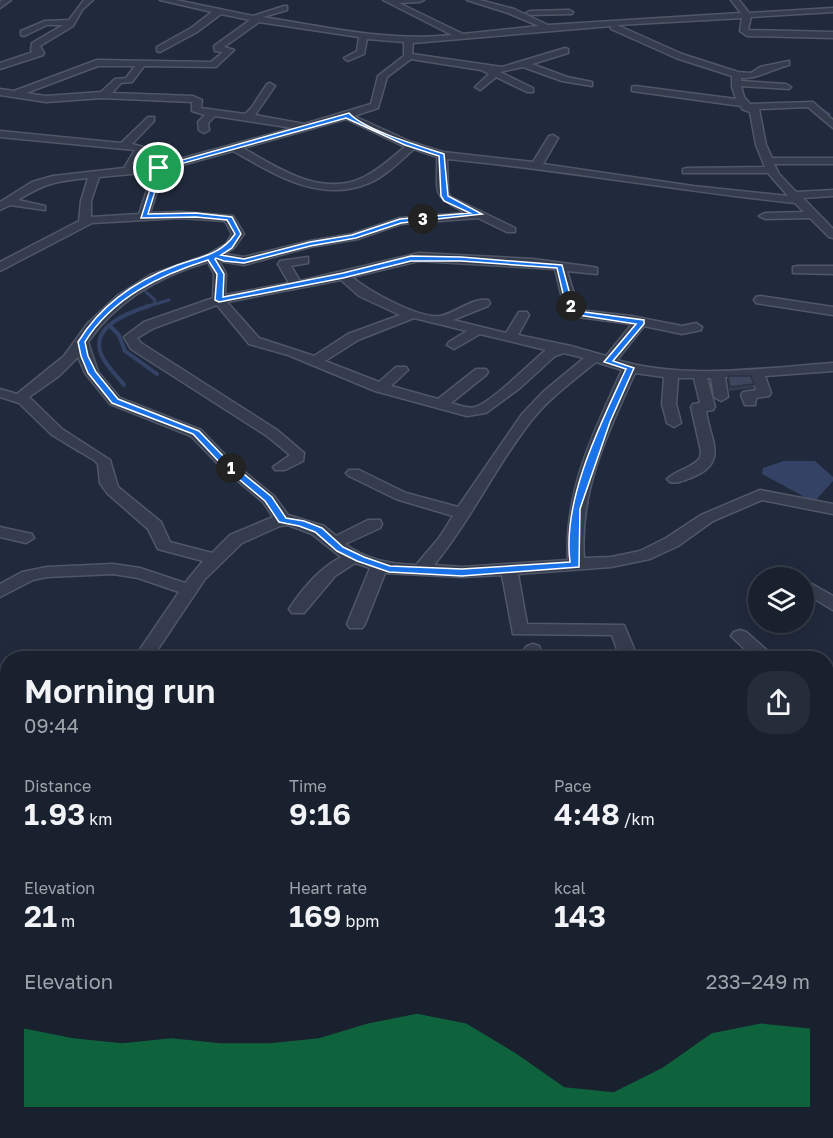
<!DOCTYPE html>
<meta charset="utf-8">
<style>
body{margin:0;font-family:"Golos Text",sans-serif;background:#262d3a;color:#f1f3f6;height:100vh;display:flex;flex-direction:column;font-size:22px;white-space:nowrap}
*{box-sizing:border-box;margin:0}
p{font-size:20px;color:#9fa3aa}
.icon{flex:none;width:33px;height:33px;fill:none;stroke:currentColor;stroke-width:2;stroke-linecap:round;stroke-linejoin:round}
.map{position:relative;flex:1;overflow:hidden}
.panel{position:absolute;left:0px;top:651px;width:834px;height:488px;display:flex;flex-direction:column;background:#19202e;border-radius:24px 24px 0 0;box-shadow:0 3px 15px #0003,0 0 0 2px #373e4a}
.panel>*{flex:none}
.fabs{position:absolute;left:748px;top:567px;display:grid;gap:12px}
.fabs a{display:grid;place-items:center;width:66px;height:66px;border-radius:50%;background:#19202e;box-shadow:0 3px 15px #0003,0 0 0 2px #373e4a;font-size:30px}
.pin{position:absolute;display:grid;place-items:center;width:51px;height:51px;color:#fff;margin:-26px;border:3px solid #fff;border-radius:50%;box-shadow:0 2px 6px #0007}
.km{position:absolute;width:30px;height:30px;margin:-15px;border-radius:50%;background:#222;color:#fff;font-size:16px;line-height:30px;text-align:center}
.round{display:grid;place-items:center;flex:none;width:63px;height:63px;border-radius:24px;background:#262d3a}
.summary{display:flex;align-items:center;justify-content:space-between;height:102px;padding:0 24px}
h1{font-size:33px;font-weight:600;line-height:45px}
.metrics{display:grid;grid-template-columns:repeat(3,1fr);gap:9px;height:102px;padding:6px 24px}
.metrics div{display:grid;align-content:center}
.metrics b{font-size:30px;font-weight:600}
.metrics small{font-size:16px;font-weight:400}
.metrics p{font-size:16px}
.chart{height:168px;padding:12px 24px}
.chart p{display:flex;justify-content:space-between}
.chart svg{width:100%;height:108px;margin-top:6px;fill:#0b8043;opacity:.7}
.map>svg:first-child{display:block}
.water{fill:#344365}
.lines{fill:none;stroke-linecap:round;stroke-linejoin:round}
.stream-far2{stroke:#344365;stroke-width:2}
.stream-far1{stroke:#344365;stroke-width:3}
.stream{stroke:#344365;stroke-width:4}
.minor-casing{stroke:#505767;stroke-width:3}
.minor{fill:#353c4d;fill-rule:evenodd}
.wall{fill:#343c50}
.building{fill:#3d465d;stroke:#2b3141;stroke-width:1.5}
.route{fill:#1a73e8;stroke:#fff;stroke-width:1.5;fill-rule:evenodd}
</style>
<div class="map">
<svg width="833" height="1138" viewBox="0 0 833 1138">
<rect width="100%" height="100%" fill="#212a3d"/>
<!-- water -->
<polygon class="water" points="784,461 815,461 833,477 833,481 814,502 762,474 763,468"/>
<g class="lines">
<!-- stream-far2 -->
<polyline class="stream-far2" points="820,108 830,114 825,114 833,121"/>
<!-- stream-far1 -->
<g class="stream-far1">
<polyline points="146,292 155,300 154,304"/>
<polyline points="145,307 169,300"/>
</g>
<!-- stream -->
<g class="stream">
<polyline points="110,326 119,335 125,351 157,374"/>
<path d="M124,385C116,375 106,366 101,354C90,326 130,312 149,306"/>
<polyline points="63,441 79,451"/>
</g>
<defs>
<g id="minor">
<polygon points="2,0 11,0 0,8 0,2"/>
<polygon points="84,0 93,0 82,10 73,26 40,46 44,53 43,55 0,69 0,63 33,52 31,50 32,43 63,25 47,25 24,36 21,35 21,31 45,21 69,20"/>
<path d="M160,0H176L253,16L284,6H287V10L263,17C325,27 389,42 452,35L383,0H424L420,2L399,3L463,34L539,26L508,13L467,0H480L514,9L548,25L741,13L731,0H739L749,13L833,8V12L751,17L748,30L833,32V38L747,36L740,31L742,18L617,25L682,54L738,72L751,73L760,67L789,61V65C772,69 758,79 741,78V81L786,84L791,87L789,89L741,86L744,97L750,104L813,102L833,120V128L808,107L759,109L766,145L772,158H833V164H774L779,174L796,192L833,190V196L803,198L833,229V238L829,237L810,218L765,219L759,216L765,213L804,212L795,203C679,191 564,170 447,159L448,193L451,197L515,228V232H507L478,218L401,224L358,239L310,247L244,265L219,261L226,274L225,295L289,283L278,264L280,261L308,257V263L291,266L300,281L419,253L533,259L593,267L597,268V274L567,271L579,310L631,316L682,326L696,323L702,327L701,330L682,334L644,326L617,360C682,380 765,368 833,363V371L765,376L771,393L769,396L756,398L755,405H745L741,395L743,392L756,390L752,377H725L728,397L721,401L714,397L711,378H707L715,407L713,410L706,411C710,440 729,462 693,477C685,480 678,484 670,482L667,479C676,470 691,469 700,458L701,451L691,407L693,404L700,403L694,378H678L676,404L681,423L674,427L667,423L662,404L664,377L635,373C608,432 579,491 584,558L611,557L640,551L666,538L701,515L760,490L833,504V514L762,500L713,521L678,546L650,559L611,567L518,574L527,624L624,625L638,658H620L612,635L513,634L502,575L462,577L385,573L365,624L362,628H350L347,624L370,568L355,563L335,576L304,613H292L289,609C302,589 320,568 341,557L312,534L288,525L280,526L242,543L205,579L152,658H134L179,592L138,578L113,574L47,577L33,580L0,597V584L22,572L47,567L113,564L140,568L185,583L203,561L158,549L148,529L107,493L100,483L98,464L94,460L52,435L19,403L0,397V389L17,394L64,356L88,323L117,296L150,275L207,255L226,244L232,234L225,221L180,218L92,223L0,271V262L79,221L81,201L88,178C57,181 45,183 18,200L45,206V210L10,205L0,210V202L32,182L53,176L124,168L135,150L0,137V131L121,143L148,117H154V121L132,144L147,148L135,167L158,165L293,128L215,116L208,123L209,130L204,133L199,130L198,122L205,115L192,111V102L102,98L46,102L0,95V89L14,91L97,60L211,62L223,52L215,51L214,46L250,20L221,14L197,32L160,52L157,51V47L191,28L212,12ZM259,22L359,37L357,51L344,58L348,61L364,54L367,39L404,42V56L378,76L371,104L304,124L255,115L275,86L270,83L267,84L252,107L245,114L201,108L202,100L193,96L112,93L121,83L132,82L144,66L216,67L234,50L224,47ZM611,26V29L676,58L732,76V87L736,99L635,86L632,87V91L741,106L742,109L750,112L756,145L765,167L687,168L683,169V173H768L788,196L693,186L543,164L558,138L553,135L549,136L533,162L443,152L411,142L354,116L378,108L387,77L411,59L481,70L489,74L475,87L480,90L496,77L527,92H533V88L500,72L523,67L562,81L592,86V82L567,77L532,64L568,53V49L565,48L502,67L412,54L413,43ZM98,66H135L126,78L115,79L101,92L46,96L26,93ZM346,119L405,147C392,157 379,170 364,177C322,198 278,168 243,148ZM414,149L437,157C438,194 430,195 466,213L400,218L352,234L310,241L244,257L224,254L234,248L244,234L233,216L180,212L150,213L164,170L233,151C275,174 319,204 369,183C386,176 400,161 414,149ZM153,172L139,214L91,217V201L99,177ZM419,261L555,269L563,302L570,316L632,324L606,356L571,346L518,335L529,315L527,312H519L506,333L453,320L488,306L490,303L488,300C473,297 456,313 440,316C419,319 368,291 352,277ZM208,262L214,274L213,298L144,322L124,337L131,349L267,436L290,455L273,467L275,470H285L303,461L304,453L277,430L141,343L137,338L154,328L217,305L249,344L288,355L375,391L467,416L486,413L520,388L555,356L564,353L584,358L543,392L522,414L458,507L406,493L359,470H349L346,473L349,476L396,499L453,516L439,538L416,565C391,564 366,560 345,544L380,528L382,524L380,520H368L336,536L324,526L288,515L274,496L230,460L201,430L120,398L98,372L88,342C117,300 159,276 208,262ZM341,280L359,296L400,315L348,334L314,356L259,338L227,302ZM414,318L467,331L449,342L447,345L454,349L480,334L546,350C530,363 492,402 475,407C467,409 459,405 451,403L486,375L488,372L486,369H476L438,399L391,386L408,370L406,367H396L379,382L325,361L358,340ZM78,357L85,373L110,404L191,436L220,466L263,502L273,517L230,535L212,553L170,542L161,522L118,487L110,460L62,429L29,397L59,376ZM596,362L622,370C594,431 564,491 568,560L462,567L434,565C471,520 495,467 531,421C549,398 574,380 596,362Z"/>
<polygon points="569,10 573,12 572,14 530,15 526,13 530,11"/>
<polygon points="797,266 833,266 833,274 793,273 793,267"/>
<polygon points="760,296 833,307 833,315 756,303 754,300 756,297"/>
<polygon points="0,527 32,534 34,538 26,543 0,537"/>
<polygon points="812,584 833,596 833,610 806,594 804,591 806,586"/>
<polygon points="740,630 746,632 771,654 774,658 754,658 731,636 734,632"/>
<polygon points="533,644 539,646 544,658 526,658 524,650 527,646"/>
<polygon points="833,675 833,692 826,695 826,677"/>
<polygon points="826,704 833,705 833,719 826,718"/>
<rect x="0" y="754" width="8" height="16"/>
<polygon points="8,895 8,916 0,918 0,898"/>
<polygon points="826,958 833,960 833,992 826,990"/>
<polygon points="833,1019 833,1041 826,1042 826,1020"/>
<polygon points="124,1131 150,1131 149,1138 123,1138"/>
</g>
</defs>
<!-- minor casing -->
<use href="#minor" class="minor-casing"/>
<!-- minor -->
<use href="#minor" class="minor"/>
</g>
<!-- wall -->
<polygon class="wall" points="728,376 754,384 753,388 729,391 728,379"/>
<!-- building -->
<polygon class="building" points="728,376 751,376 754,384 730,387"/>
<!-- route -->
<path class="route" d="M349,113C364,130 420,146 444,154L448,196L482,214L401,223L356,238L310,246L244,263L224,261L216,258L215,259L224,274L223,297L343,273L411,256L461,257L562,265L572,302L577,311L644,320V324L613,361L634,368L610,422L580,509L579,567L462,576L389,572L357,561L337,551L315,532L299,526L279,522L265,501L222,465L193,434L112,403L88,373L81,356L78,342C100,306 135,281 175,266C198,257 220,256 235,234L227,220L196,217L141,218L157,167ZM346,118L405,145L439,156L441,196L444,201L470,213L400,219L352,235L310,242L244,259L221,255L232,248L241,234L232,217L196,213L148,214L162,169ZM208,260L217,274L215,300L219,302L343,278L411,261H461L557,268L565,302L572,314L636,324L604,362L626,369C600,425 562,500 570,562L462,569L390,566L364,557L343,547L322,528L304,521L286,518L272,497L228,461L199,431L118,399L96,372L88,356L85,342C112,298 160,275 208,260Z"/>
</svg>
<div class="fabs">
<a><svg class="icon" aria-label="layers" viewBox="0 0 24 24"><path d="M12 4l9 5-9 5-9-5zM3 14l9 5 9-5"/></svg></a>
</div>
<div class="pin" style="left:159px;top:168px;background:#1e9e55"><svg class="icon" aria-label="arrive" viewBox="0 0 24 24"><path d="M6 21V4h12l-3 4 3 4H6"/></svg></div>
<b class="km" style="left:231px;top:468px">1</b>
<b class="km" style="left:571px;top:306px">2</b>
<b class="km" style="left:423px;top:219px">3</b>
<section class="panel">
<div class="summary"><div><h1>Morning run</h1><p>09:44</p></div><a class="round"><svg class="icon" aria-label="share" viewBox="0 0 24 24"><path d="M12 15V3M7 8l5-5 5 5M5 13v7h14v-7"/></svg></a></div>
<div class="metrics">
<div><p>Distance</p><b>1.93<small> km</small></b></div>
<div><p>Time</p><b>9:16</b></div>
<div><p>Pace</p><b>4:48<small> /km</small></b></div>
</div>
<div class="metrics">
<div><p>Elevation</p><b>21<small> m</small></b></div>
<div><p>Heart rate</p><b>169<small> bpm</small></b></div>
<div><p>kcal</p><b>143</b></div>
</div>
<div class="chart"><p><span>Elevation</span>233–249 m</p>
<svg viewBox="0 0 160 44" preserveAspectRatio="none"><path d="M0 44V12L10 16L20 18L30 16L40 18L50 18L60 16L70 10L80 6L90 10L100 22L110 36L120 38L130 28L140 14L150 10L160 12V44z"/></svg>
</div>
</section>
</div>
